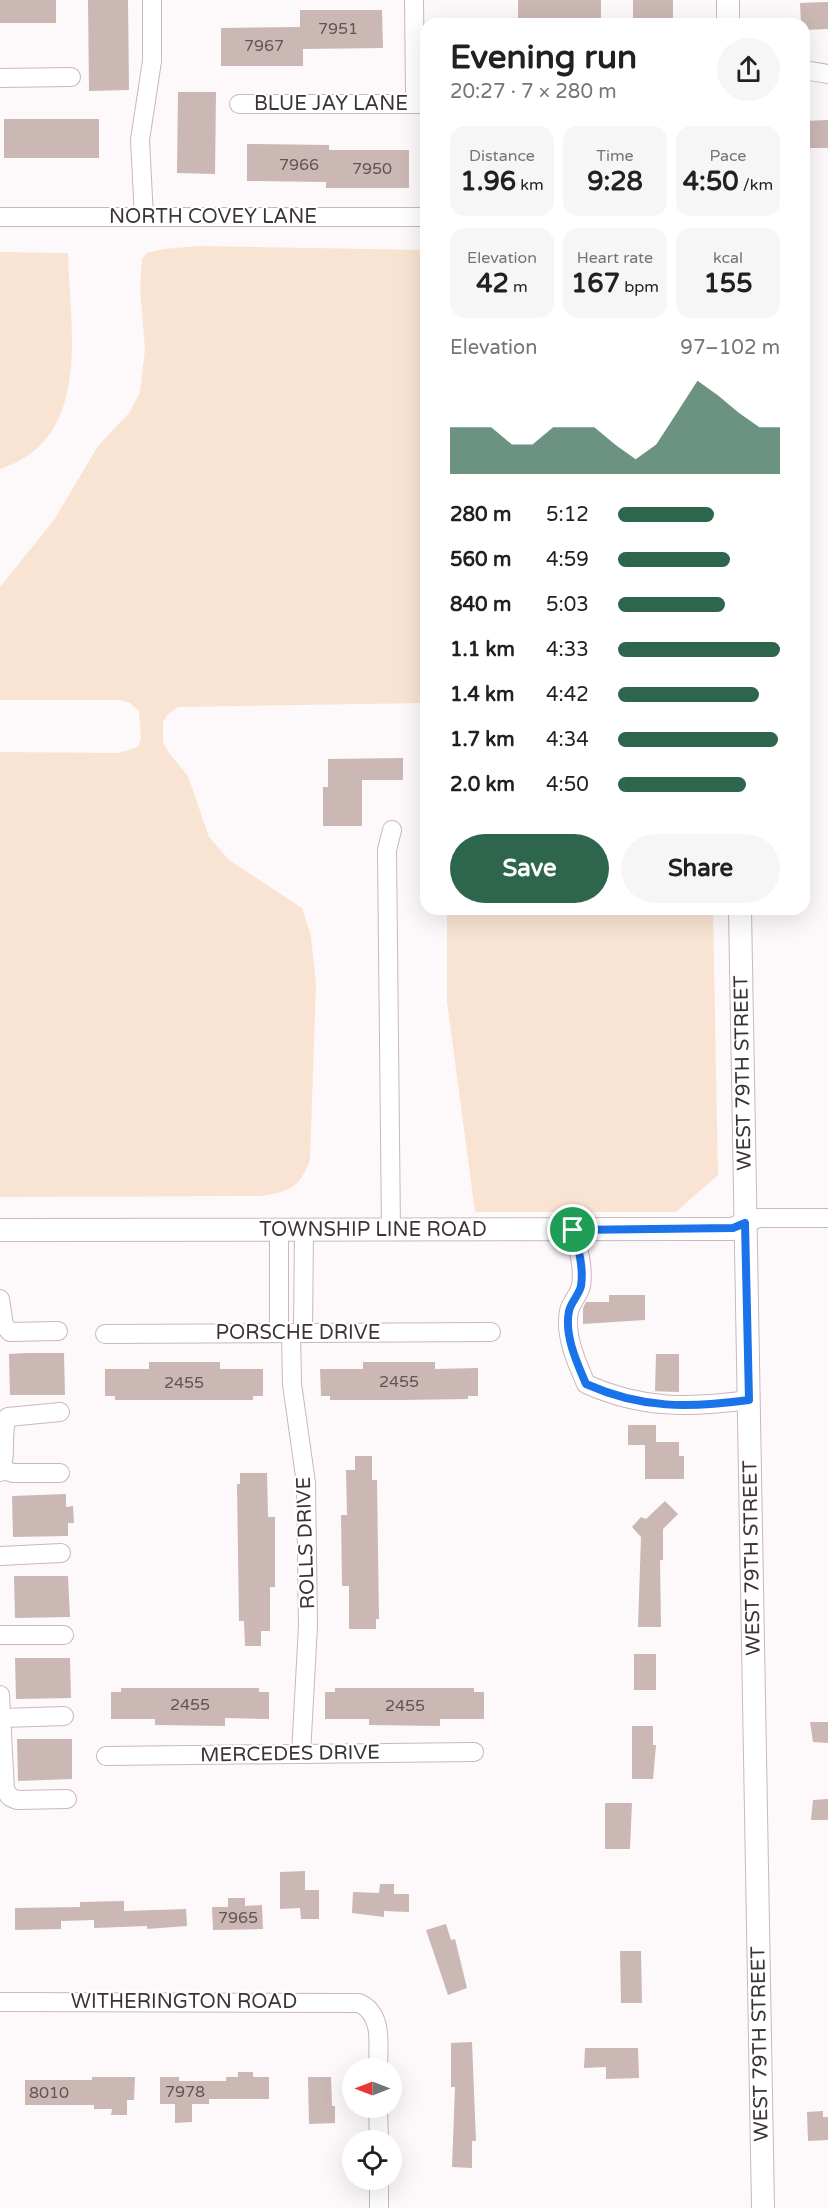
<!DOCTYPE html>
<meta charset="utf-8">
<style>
body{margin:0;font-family:"Varela Round",sans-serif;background:#f6f6f6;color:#202124;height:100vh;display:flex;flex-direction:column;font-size:22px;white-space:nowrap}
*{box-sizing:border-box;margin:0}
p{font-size:20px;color:#757577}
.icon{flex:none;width:33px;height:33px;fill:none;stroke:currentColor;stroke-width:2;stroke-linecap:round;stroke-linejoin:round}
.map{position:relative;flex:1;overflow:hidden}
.side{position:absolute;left:420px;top:18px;width:390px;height:897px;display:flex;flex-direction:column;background:#fff;border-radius:18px;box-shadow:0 6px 24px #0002}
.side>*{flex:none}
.needle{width:39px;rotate:270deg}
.fabs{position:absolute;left:342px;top:2058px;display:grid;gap:12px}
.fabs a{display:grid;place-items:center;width:60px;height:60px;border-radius:50%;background:#fff;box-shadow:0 6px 24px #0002;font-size:30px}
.pin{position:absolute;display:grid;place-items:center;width:51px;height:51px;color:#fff;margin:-26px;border:3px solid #fff;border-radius:50%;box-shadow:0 2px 6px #0007}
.round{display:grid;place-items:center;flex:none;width:63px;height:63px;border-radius:32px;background:#f6f6f6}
.summary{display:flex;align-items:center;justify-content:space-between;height:102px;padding:0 30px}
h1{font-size:33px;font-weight:700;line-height:45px}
.figures{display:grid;grid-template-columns:repeat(3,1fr);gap:9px;height:102px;padding:6px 30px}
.figures div{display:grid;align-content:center;border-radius:15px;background:#f6f6f6;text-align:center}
.figures b{font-size:26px;font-weight:700}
.figures small{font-size:16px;font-weight:400}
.figures p{font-size:16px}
.chart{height:168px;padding:12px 30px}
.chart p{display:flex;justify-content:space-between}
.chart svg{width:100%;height:108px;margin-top:6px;fill:#2e654d;opacity:.7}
.action{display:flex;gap:12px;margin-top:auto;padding:12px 30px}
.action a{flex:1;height:69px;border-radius:36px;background:#2e654d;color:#fff;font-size:24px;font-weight:700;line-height:69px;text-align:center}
.action a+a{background:#f6f6f6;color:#202124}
ul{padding:0 30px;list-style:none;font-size:20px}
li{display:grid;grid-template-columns:96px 72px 1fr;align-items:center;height:45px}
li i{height:15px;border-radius:8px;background:#2e654d}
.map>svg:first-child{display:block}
.green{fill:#f9e4d3}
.building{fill:#cbb7b4}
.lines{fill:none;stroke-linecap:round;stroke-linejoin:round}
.minor-casing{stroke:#c9b7bd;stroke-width:20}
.major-casing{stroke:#c9b7bd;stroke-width:24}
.minor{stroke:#fff;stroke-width:18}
.major{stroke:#fff;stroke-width:22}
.route-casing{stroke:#fff;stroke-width:12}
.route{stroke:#1a73e8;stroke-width:8}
.labels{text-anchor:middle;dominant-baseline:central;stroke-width:4.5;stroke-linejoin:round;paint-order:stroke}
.number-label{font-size:16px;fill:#5f5556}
.street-label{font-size:20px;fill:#3b3436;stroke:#fff}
</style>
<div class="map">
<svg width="828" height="2208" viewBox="0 0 828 2208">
<rect width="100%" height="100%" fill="#fdf9fa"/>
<!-- green -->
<g class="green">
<path d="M200,246L426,250V703L178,707L168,714L163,722V742L169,753L188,776L209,837L229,860L302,908L311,936L316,985L310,1160C299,1189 289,1192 259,1196L0,1197V752L118,753L138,747L141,738L139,711L130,703L120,700H0V587L54,520L98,446L130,412L140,392L145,350L140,288L142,259L147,253L163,249Z"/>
<path d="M0,252L68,253C70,330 93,439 0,469Z"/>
<polygon points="447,909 713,909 718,1175 676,1212 475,1212 447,1002"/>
</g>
<!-- building -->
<g class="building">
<rect x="0" y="0" width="56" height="23"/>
<polygon points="88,0 128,0 129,90 89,91"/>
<rect x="518" y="0" width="83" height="24"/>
<rect x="633" y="0" width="40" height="24"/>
<polygon points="828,2 828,29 804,30 804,24 801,24 800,3"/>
<polygon points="300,10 382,10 383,48 303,49 303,66 221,66 221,28 300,27"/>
<polygon points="178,92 216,92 215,174 177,173"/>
<rect x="4" y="119" width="95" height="39"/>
<polygon points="828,120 828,148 804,148 804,121"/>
<polygon points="247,144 329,145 329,150 409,150 409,188 326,188 326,182 247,181"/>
<polygon points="403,758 403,780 362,780 362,826 323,826 323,787 328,787 328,759"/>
<polygon points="609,1295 645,1295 645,1320 583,1324 583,1308 586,1302 609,1302"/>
<polygon points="26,1353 64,1353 65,1395 10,1395 9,1354"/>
<polygon points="656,1354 679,1354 679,1392 649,1391 655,1391"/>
<polygon points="149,1362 220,1362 220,1369 263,1369 263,1396 253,1396 253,1400 115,1400 115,1396 105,1396 105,1369 149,1369"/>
<polygon points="363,1362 435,1362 435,1369 478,1368 478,1396 468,1396 468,1399 403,1400 330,1400 330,1396 321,1396 320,1369 363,1369"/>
<polygon points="628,1425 656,1425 656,1442 679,1442 679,1456 684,1456 684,1479 645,1479 645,1445 628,1445"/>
<polygon points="355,1456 372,1456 372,1480 377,1480 379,1619 376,1619 376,1629 349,1629 349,1586 342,1586 341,1515 347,1515 346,1470 355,1470"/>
<polygon points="240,1473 267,1473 268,1517 275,1517 275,1587 270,1587 270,1631 261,1631 261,1646 245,1646 244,1621 239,1621 237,1484 240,1484"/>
<polygon points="66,1494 66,1507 73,1506 74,1523 68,1523 68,1536 13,1537 12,1496"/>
<polygon points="665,1501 678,1514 663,1529 663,1560 660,1560 661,1627 638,1627 641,1537 632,1527 641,1517 646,1519"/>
<polygon points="14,1576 68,1576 70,1617 15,1618"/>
<rect x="634" y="1654" width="22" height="36"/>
<polygon points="15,1658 70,1658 71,1698 16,1699"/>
<polygon points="121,1688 259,1688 259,1692 269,1692 269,1719 225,1718 225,1726 155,1725 155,1719 111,1719 111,1692 121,1692"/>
<polygon points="335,1688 474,1688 474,1692 484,1692 484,1719 440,1719 440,1726 369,1725 369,1719 325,1719 325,1692 335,1692"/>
<polygon points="810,1722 828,1722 828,1743 813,1742"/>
<polygon points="632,1726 653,1726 653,1745 656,1745 653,1779 632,1779"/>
<polygon points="17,1739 72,1739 72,1779 18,1781"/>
<polygon points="828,1799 828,1820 811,1820 813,1800"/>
<polygon points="605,1803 632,1803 630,1849 605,1849"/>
<polygon points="305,1871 305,1890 319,1890 319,1919 301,1919 300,1908 280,1909 280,1872"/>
<polygon points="380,1884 394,1884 394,1894 409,1894 409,1912 384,1911 384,1917 352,1913 353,1892 379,1893"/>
<polygon points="228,1898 245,1898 245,1906 262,1905 263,1929 213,1930 212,1907 228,1907"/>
<polygon points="124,1901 124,1911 186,1909 187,1926 147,1929 147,1926 94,1928 94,1920 61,1921 61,1929 15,1930 15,1908 80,1907 80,1902"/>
<polygon points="446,1924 451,1940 455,1939 467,1988 448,1995 426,1930"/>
<polygon points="620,1951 641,1951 642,2003 621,2003"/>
<polygon points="472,2042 476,2141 472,2141 472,2168 452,2167 455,2087 451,2087 451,2043"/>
<polygon points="585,2048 638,2048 639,2078 606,2079 606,2067 584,2068"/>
<polygon points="238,2072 253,2072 253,2077 269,2077 269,2099 209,2099 209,2104 192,2104 192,2122 175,2123 175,2104 160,2104 160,2077 179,2077 179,2081 226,2081 226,2077 238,2077"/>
<polygon points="92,2077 135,2077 134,2100 127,2100 127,2115 111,2115 112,2109 94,2109 94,2105 25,2105 25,2080 92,2080"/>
<polygon points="308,2077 331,2077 332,2106 335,2106 335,2123 309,2124"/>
<polygon points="823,2111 823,2117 828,2117 828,2140 808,2141 807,2112"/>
</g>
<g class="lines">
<defs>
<g id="minor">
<polyline points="414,0 415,91"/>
<polyline points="804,70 828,74"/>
<polyline points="0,78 71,77"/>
<polyline points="239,104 423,104"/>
<polyline points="0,217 426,217"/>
<polyline points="144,217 140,140 152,61 152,0"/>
<polyline points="745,1223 759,1218 828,1218"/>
<path d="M573,1230C578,1247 584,1267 581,1286C579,1295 571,1302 569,1311C564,1335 577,1363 586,1384C642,1409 689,1408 749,1400"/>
<polyline points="279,1231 279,1333"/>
<polyline points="391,1231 387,850 392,830"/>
<polyline points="0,1299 4,1325 10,1332 58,1331"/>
<polyline points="291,1333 292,1384 306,1483 308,1626 301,1754"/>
<polyline points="303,1333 304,1231"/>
<polyline points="105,1334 491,1332"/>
<polyline points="1,1469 13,1473 60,1473"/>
<path d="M0,1472C8,1454 0,1432 8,1417L60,1412"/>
<polyline points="0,1556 61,1553"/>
<polyline points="0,1635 64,1635"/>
<polyline points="0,1695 5,1790 10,1797 17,1800 67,1799"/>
<polyline points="3,1718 64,1716"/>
<polyline points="106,1756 474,1752"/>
<path d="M0,2002L359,2003C384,2014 378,2046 378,2068"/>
<polyline points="378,2108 379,2140"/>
<polyline points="379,2180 379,2208"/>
</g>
<g id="major">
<polyline points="728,0 728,24"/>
<polyline points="740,909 763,2208"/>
<polyline points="0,1230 713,1229 733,1229 745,1223"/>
</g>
</defs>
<!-- minor casing -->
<use href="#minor" class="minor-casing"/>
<!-- major casing -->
<use href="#major" class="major-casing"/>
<!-- minor -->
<use href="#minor" class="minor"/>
<!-- major -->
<use href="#major" class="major"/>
</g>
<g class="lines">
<defs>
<path id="route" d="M745,1223L749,1400C689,1408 642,1409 586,1384C577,1363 564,1335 569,1311C571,1302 579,1295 581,1286C584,1267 578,1247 573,1230L733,1228Z"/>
</defs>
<!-- route casing -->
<use href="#route" class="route-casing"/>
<!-- route -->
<use href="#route" class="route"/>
</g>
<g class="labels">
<!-- number labels -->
<g class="number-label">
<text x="338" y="29">7951</text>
<text x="264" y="46">7967</text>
<text x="299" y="165">7966</text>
<text x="372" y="169">7950</text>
<text x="399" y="1382">2455</text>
<text x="184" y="1383">2455</text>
<text x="190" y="1705">2455</text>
<text x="405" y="1706">2455</text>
<text x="238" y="1918">7965</text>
<text x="185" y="2092">7978</text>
<text x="49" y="2093">8010</text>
</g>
<!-- street labels -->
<g class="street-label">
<text x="331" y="104">BLUE JAY LANE</text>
<text x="213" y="217">NORTH COVEY LANE</text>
<text transform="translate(743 1073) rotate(-91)">WEST 79TH STREET</text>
<text x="373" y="1230">TOWNSHIP LINE ROAD</text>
<text x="298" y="1333">PORSCHE DRIVE</text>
<text transform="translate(306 1543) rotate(-92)">ROLLS DRIVE</text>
<text transform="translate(752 1558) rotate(-91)">WEST 79TH STREET</text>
<text transform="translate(290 1754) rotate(-1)">MERCEDES DRIVE</text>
<text x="184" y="2002">WITHERINGTON ROAD</text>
<text transform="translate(760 2044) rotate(-91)">WEST 79TH STREET</text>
</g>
</g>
</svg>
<div class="fabs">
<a><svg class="needle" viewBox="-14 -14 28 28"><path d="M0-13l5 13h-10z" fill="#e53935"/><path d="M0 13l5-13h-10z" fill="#757577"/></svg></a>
<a><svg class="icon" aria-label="locate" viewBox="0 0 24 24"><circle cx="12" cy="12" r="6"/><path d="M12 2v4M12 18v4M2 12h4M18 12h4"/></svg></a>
</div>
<div class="pin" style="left:573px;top:1230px;background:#1e9e55"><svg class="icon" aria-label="arrive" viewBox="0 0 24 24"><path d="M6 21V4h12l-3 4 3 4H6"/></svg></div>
<section class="side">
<div class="summary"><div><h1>Evening run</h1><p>20:27 · 7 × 280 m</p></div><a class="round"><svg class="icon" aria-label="share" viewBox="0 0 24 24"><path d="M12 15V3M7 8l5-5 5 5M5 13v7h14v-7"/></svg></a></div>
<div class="figures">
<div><p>Distance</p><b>1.96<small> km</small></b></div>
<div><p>Time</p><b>9:28</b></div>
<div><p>Pace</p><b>4:50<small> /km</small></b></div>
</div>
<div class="figures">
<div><p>Elevation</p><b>42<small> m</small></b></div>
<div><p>Heart rate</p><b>167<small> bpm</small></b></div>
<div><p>kcal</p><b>155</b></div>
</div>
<div class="chart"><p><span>Elevation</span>97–102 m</p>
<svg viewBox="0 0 160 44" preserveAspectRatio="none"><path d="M0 44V25L10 25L20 25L30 32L40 32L50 25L60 25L70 25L80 32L90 38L100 32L110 19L120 6L130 12L140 19L150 25L160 25V44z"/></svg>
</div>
<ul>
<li><b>280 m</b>5:12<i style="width:59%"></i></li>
<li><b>560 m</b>4:59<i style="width:69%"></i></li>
<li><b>840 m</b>5:03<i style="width:66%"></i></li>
<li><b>1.1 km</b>4:33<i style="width:100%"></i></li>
<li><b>1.4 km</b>4:42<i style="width:87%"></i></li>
<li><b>1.7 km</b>4:34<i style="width:99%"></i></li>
<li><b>2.0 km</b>4:50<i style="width:79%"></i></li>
</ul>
<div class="action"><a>Save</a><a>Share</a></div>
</section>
</div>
